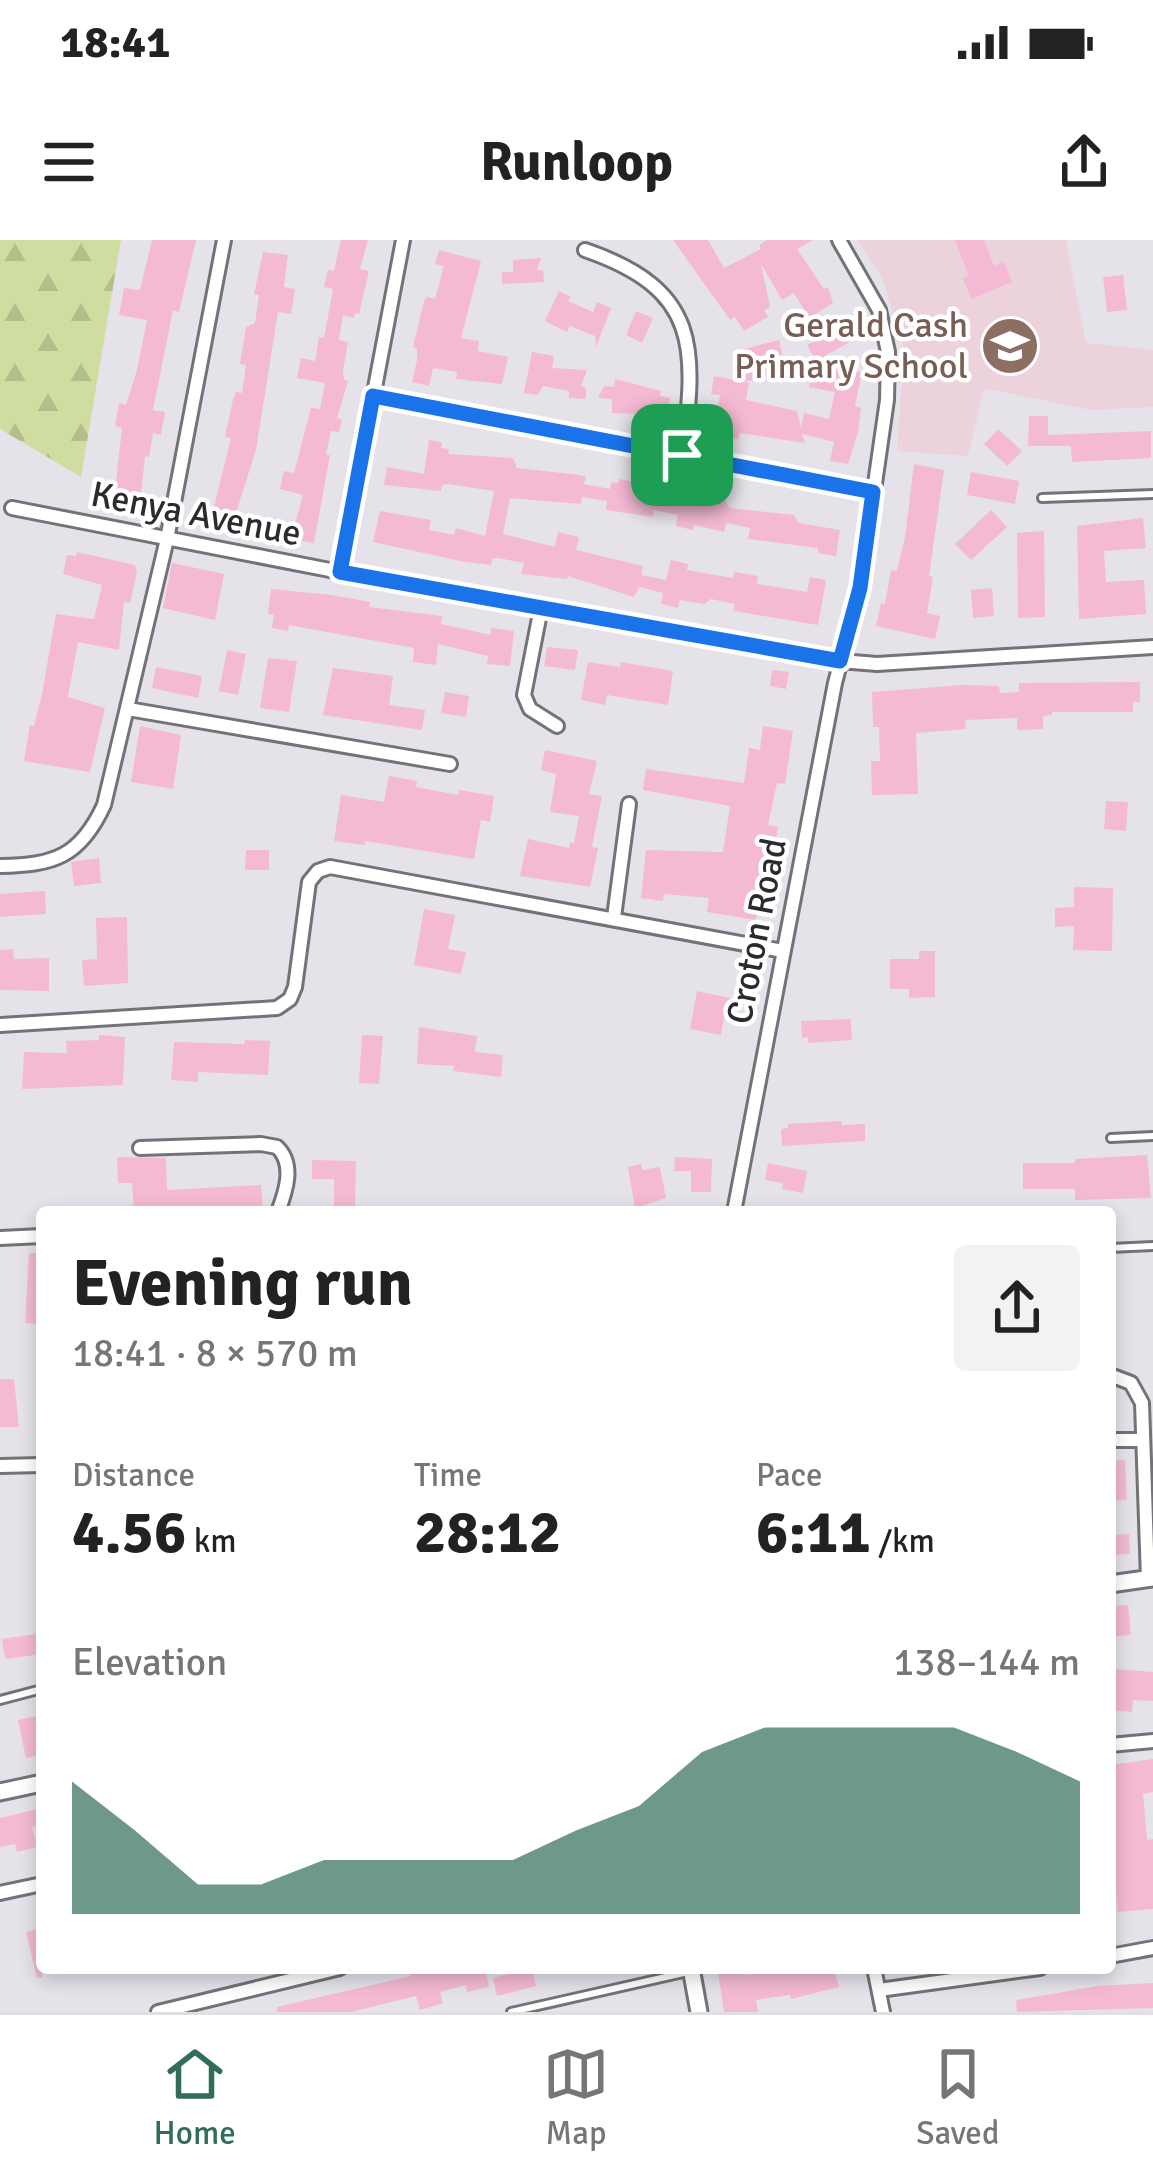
<!DOCTYPE html>
<meta charset="utf-8">
<style>
body{margin:0;font-family:Signika,sans-serif;background:#f2f2f2;color:#222;height:100vh;display:flex;flex-direction:column;font-size:45px;white-space:nowrap}
*{box-sizing:border-box;margin:0}
p{font-size:39px;color:#767676}
.icon{flex:none;width:66px;height:66px;fill:none;stroke:currentColor;stroke-width:2;stroke-linecap:round;stroke-linejoin:round}
.map{position:relative;flex:1;overflow:hidden}
.drawer{position:absolute;left:36px;top:966px;width:1080px;height:768px;display:flex;flex-direction:column;background:#fff;border-radius:12px;box-shadow:0 6px 18px #0003}
.drawer>*{flex:none}
.pin{position:absolute;display:grid;place-items:center;width:102px;height:102px;color:#fff;margin:-51px;border-radius:24px;box-shadow:0 6px 18px #0006}
.round{display:grid;place-items:center;flex:none;width:126px;height:126px;border-radius:12px;background:#f2f2f2}
.headline{display:flex;align-items:center;justify-content:space-between;height:204px;padding:0 36px}
h1{font-size:66px;font-weight:700;line-height:90px}
.stats{display:grid;grid-template-columns:repeat(3,1fr);gap:18px;height:204px;padding:12px 36px}
.stats div{display:grid;align-content:center}
.stats b{font-size:60px;font-weight:700}
.stats small{font-size:33px;font-weight:400}
.stats p{font-size:33px}
.chart{height:336px;padding:24px 36px}
.chart p{display:flex;justify-content:space-between}
.chart svg{width:100%;height:216px;margin-top:12px;fill:#326d57;opacity:.7}
.status{display:flex;justify-content:space-between;align-items:center;height:84px;padding:0 60px;background:#fff;direction:ltr}
.status svg{height:33px;fill:currentColor}
header{display:flex;justify-content:space-between;align-items:center;height:156px;padding:0 36px;background:#fff;font-size:54px;font-weight:700}
.tabs{display:flex;justify-content:space-around;align-items:center;height:168px;border-top:3px solid #e0e0e0;background:#fff;font-size:33px;color:#767676}
.tabs a{display:grid;justify-items:center;gap:6px}
.tabs .selected{color:#326d57}
.map>svg:first-child{display:block}
.education{fill:#ebd2db}
.forest{fill:url(#forest-firs)}
.building{fill:#f4bad3}
.lines{fill:none;stroke-linecap:round;stroke-linejoin:round}
.service-casing{stroke:#747178;stroke-width:12}
.minor-casing{stroke:#747178;stroke-width:18}
.tertiary-casing{stroke:#747178;stroke-width:21}
.service{stroke:#fff;stroke-width:6}
.minor{stroke:#fff;stroke-width:12}
.tertiary{stroke:#fff;stroke-width:15}
.route-casing{stroke:#fff;stroke-width:24}
.route{stroke:#1a73e8;stroke-width:15}
.labels{text-anchor:middle;dominant-baseline:central;stroke-width:9;stroke-linejoin:round;paint-order:stroke}
.education-label{font-size:36px;fill:#785e54;stroke:#fff;text-anchor:end}
.street-label{font-size:36px;fill:#2c2a2d;stroke:#fff}
</style>
<div class="status"><b>18:41</b><svg viewBox="0 0 49 12"><path d="M0 12V9h3v3zM5 12V6h3v6zM10 12V3h3v9zM15 12V0h3v12zM26 1h20v11H26zM47 4h2v5h-2z"/></svg></div>
<header><svg class="icon" aria-label="menu" viewBox="0 0 24 24"><path d="M4 6h16M4 12h16M4 18h16"/></svg>Runloop<svg class="icon" aria-label="share" viewBox="0 0 24 24"><path d="M12 15V3M7 8l5-5 5 5M5 13v7h14v-7"/></svg></header>
<div class="map">
<svg width="1153" height="1772" viewBox="0 0 1153 1772">
<defs>
<pattern id="forest-firs" width="22" height="20" patternUnits="userSpaceOnUse" patternTransform="scale(3)"><rect width="22" height="20" fill="#d0dda1"/><path d="M5 1l3.5 6h-7zM16 11l3.5 6h-7z" fill="#b3be8b"/></pattern>
</defs>
<rect width="100%" height="100%" fill="#e6e2ea"/>
<!-- education -->
<polygon class="education" points="857,0 1066,0 1086,103 1153,110 1153,167 1091,170 984,148 968,216 897,211 904,109 882,37"/>
<!-- forest -->
<polygon class="forest" points="0,0 121,0 81,237 0,189"/>
<!-- building -->
<g class="building">
<polygon points="152,0 196,0 179,72 173,70 153,170 165,172 161,195 153,193 149,217 145,216 140,262 114,259 122,188 115,186 119,163 126,165 137,130 147,80 119,75 124,48 140,50"/>
<polygon points="341,0 368,0 360,29 369,31 359,74 355,73 354,78 343,75 339,100 348,102 343,131 344,140 348,141 337,178 342,179 339,192 331,191 326,215 330,215 314,303 291,299 303,255 280,249 284,231 294,233 311,168 320,169 325,143 297,138 301,118 315,121 319,97 324,98 333,49 324,47 328,30 334,31"/>
<polygon points="673,0 708,0 724,28 761,9 759,5 767,0 813,0 797,9 824,49 828,47 833,63 809,78 794,53 782,60 761,24 770,67 764,70 768,77 744,91 735,77 730,80"/>
<polygon points="955,0 984,0 994,26 1004,22 1012,42 971,59 963,38 969,36"/>
<polygon points="439,10 481,21 461,98 479,101 478,111 508,117 502,144 456,139 457,132 433,128 429,146 412,142 417,120 417,108 413,107 424,61 427,57 435,59 444,26 435,24"/>
<polygon points="263,12 288,15 284,47 295,49 291,74 278,72 256,210 230,291 215,288 218,272 213,271 231,198 225,197 233,159 236,152 242,153 246,125 240,124 246,87 255,83 259,55 254,54"/>
<polygon points="541,18 537,30 543,30 544,42 502,44 502,32 513,32 513,20"/>
<polygon points="1123,35 1127,70 1107,72 1103,37"/>
<polygon points="559,51 571,57 568,61 593,72 597,62 611,68 596,107 595,96 570,86 567,92 545,81"/>
<polygon points="636,71 653,78 642,103 626,95"/>
<polygon points="840,89 848,103 816,121 807,105"/>
<polygon points="779,100 786,131 743,142 749,143 746,160 797,171 801,188 804,173 829,179 835,152 809,147 813,123 862,132 855,166 861,168 858,192 848,224 830,221 834,202 802,194 805,203 740,193 738,199 716,195 721,167 718,166 720,155 711,154 714,136 740,141 734,118 745,115 744,109"/>
<polygon points="532,112 554,116 552,128 587,130 581,146 586,148 586,159 569,158 569,151 543,146 538,155 524,153"/>
<polygon points="615,139 661,151 660,156 670,158 666,175 612,173 612,159 598,158 604,146 614,147"/>
<polygon points="1029,176 1048,176 1048,195 1151,191 1151,218 1072,222 1071,206 1028,206"/>
<polygon points="998,189 1022,211 1007,226 984,204"/>
<polygon points="429,200 442,202 441,208 449,209 448,214 513,218 517,228 580,235 586,237 584,244 610,249 611,242 618,243 619,239 653,245 658,249 657,257 681,262 682,258 689,260 690,254 712,257 725,259 729,268 794,275 799,283 840,290 836,316 818,313 818,308 748,299 750,288 726,283 724,292 694,285 693,290 676,286 678,275 654,270 653,277 606,270 607,261 582,257 581,264 510,258 503,294 555,307 558,292 579,297 576,310 643,326 641,335 666,340 671,320 688,324 687,330 733,338 734,332 758,336 757,344 807,352 810,337 826,340 818,385 733,371 735,364 711,359 704,364 680,360 678,368 661,364 663,353 639,347 634,357 568,336 567,339 521,334 524,323 498,318 492,319 491,325 465,322 373,302 380,271 431,280 429,290 454,295 456,288 485,296 494,251 448,244 442,245 441,251 384,245 387,227 424,234"/>
<polygon points="914,224 944,230 929,336 933,337 927,373 940,376 935,399 876,386 881,363 885,364 891,330 897,331 905,297"/>
<polygon points="971,232 1019,241 1015,264 967,255"/>
<polygon points="991,270 1007,287 971,320 955,304"/>
<polygon points="1143,278 1146,308 1104,311 1106,342 1144,340 1146,374 1079,379 1077,286"/>
<polygon points="1044,291 1045,377 1018,378 1017,293"/>
<polygon points="77,312 135,325 137,332 130,363 124,362 119,410 78,402 68,457 105,468 90,532 24,521 30,485 34,486 42,454 56,374 94,379 102,345 63,334 67,315 76,316"/>
<polygon points="172,323 224,334 215,380 163,368"/>
<polygon points="992,348 994,376 973,378 971,350"/>
<polygon points="271,349 332,355 370,362 369,367 442,376 441,384 491,395 491,388 514,391 510,426 487,424 488,416 438,404 436,425 413,422 414,408 289,385 288,391 272,388 274,375 268,374"/>
<polygon points="547,407 578,410 575,430 544,426"/>
<polygon points="227,410 246,414 238,455 219,451"/>
<polygon points="268,418 297,421 289,472 260,468"/>
<polygon points="588,422 620,427 621,422 673,431 668,465 607,455 605,465 581,460"/>
<polygon points="156,427 202,436 198,458 152,448"/>
<polygon points="333,428 393,436 389,465 425,470 422,490 323,475"/>
<polygon points="772,430 789,432 786,449 770,446"/>
<polygon points="1140,442 1140,462 1133,462 1133,472 1052,472 1052,475 1043,476 1043,489 1017,490 1017,478 965,480 966,489 916,493 918,554 872,555 871,521 880,521 879,487 873,487 872,452 963,445 999,446 1000,453 1019,452 1019,443"/>
<polygon points="445,452 469,456 466,477 441,473"/>
<polygon points="140,486 181,495 173,549 131,542"/>
<polygon points="763,486 793,491 785,544 777,543 768,585 778,587 774,610 766,609 755,657 760,657 756,680 707,672 709,658 664,654 663,661 641,658 646,610 723,612 730,566 643,550 646,529 744,543 749,508 760,510"/>
<polygon points="545,510 597,521 589,554 602,556 592,607 598,608 590,647 520,636 528,599 569,608 570,602 574,603 579,576 550,572 556,534 541,530"/>
<polygon points="389,536 417,541 416,547 458,555 459,550 494,556 490,582 481,580 474,619 365,601 365,605 334,601 341,555 384,562"/>
<polygon points="1106,561 1128,562 1126,591 1104,589"/>
<polygon points="246,610 269,610 269,630 245,630"/>
<polygon points="99,618 101,643 74,646 71,622"/>
<polygon points="1074,647 1113,648 1112,711 1073,710 1074,686 1055,687 1055,668 1074,667"/>
<polygon points="45,651 46,674 0,677 0,654"/>
<polygon points="424,669 455,675 448,709 466,712 461,734 414,725"/>
<polygon points="127,677 128,743 84,746 82,720 97,719 96,678"/>
<polygon points="13,709 14,719 49,718 49,751 0,750 0,710"/>
<polygon points="919,711 935,711 935,757 909,758 909,749 890,749 890,719 919,719"/>
<polygon points="697,751 734,759 732,772 725,771 721,795 690,789"/>
<polygon points="851,779 852,800 808,803 808,797 802,798 801,781"/>
<polygon points="419,787 477,796 475,812 503,815 501,837 453,831 454,826 417,824"/>
<polygon points="99,795 125,797 123,845 22,849 24,812 67,813 66,801 99,800"/>
<polygon points="362,795 383,796 379,844 359,843"/>
<polygon points="245,800 270,801 268,835 198,832 198,842 171,840 174,802 244,804"/>
<polygon points="841,881 842,885 865,884 865,901 782,906 781,889 788,888 788,884"/>
<polygon points="1147,915 1151,958 1075,960 1075,949 1023,949 1023,923 1075,923 1075,919"/>
<polygon points="117,917 166,918 167,950 261,945 263,969 134,972 132,943 118,943"/>
<polygon points="675,917 712,919 711,952 691,952 691,931 674,931"/>
<polygon points="312,920 356,921 355,972 334,972 334,939 312,939"/>
<polygon points="768,923 807,931 803,953 782,949 783,943 765,940"/>
<polygon points="641,924 642,930 660,927 666,958 635,968 628,927"/>
<polygon points="29,1013 42,1013 42,1084 25,1083"/>
<polygon points="0,1139 14,1139 19,1187 0,1187"/>
<polygon points="1125,1220 1127,1260 1110,1261 1110,1221"/>
<polygon points="1129,1294 1130,1314 1110,1315 1110,1295"/>
<polygon points="1128,1365 1131,1395 1110,1397 1110,1366"/>
<polygon points="42,1393 42,1414 5,1419 2,1399"/>
<polygon points="1114,1429 1153,1432 1153,1461 1133,1460 1132,1472 1110,1470"/>
<polygon points="42,1475 42,1515 26,1518 18,1480"/>
<polygon points="1153,1519 1153,1552 1143,1554 1147,1600 1153,1599 1153,1669 1118,1672 1110,1605 1110,1525"/>
<polygon points="42,1568 42,1584 32,1587 37,1607 17,1612 15,1604 0,1607 0,1578"/>
<polygon points="42,1688 42,1738 37,1738 26,1692"/>
<polygon points="426,1728 485,1728 489,1747 467,1752 466,1745 440,1752 443,1763 420,1770 416,1756 351,1772 277,1772 277,1767 411,1736 410,1733"/>
<polygon points="511,1728 532,1728 536,1746 497,1756 493,1738 512,1733"/>
<polygon points="746,1728 747,1735 791,1728 834,1728 839,1747 791,1759 790,1755 756,1760 758,1772 724,1772 718,1732"/>
<polygon points="1153,1743 1153,1768 1017,1772 1016,1760 1098,1746"/>
</g>
<g class="lines">
<defs>
<g id="service">
<polyline points="1042,258 1153,254"/>
<polyline points="1111,898 1153,896"/>
<polyline points="1110,1008 1153,1006"/>
<polyline points="0,1460 42,1449"/>
<polyline points="511,1772 688,1732"/>
</g>
<g id="minor">
<path d="M585,10C701,50 696,108 683,215"/>
<polyline points="373,156 873,252"/>
<polyline points="12,268 340,332 840,421 877,424 1153,407"/>
<polyline points="340,332 403,0"/>
<polyline points="541,368 524,455 530,469 557,486"/>
<polyline points="128,469 450,524"/>
<path d="M0,626C54,625 80,617 104,565L167,299L224,0"/>
<polyline points="614,677 629,564"/>
<polyline points="0,785 277,768 290,759 295,747 309,642 318,631 330,627 783,711"/>
<path d="M140,908L261,904L277,907C295,924 286,951 278,972"/>
<polyline points="734,972 835,443 860,348 887,160 888,112 879,70 839,0"/>
<polyline points="0,998 42,996"/>
<polyline points="1110,1135 1131,1143 1142,1163 1148,1339"/>
<polyline points="1110,1200 1143,1200"/>
<polyline points="0,1226 42,1225"/>
<polyline points="1110,1505 1153,1501"/>
<polyline points="0,1653 42,1644"/>
<polyline points="1110,1716 1153,1708"/>
<polyline points="874,1728 883,1772"/>
<polyline points="879,1750 1040,1728"/>
<polyline points="158,1772 340,1728"/>
</g>
<g id="tertiary">
<polyline points="1110,1344 1153,1338"/>
<polyline points="0,1552 42,1543"/>
<polyline points="691,1728 699,1772"/>
</g>
</defs>
<!-- service casing -->
<use href="#service" class="service-casing"/>
<!-- minor casing -->
<use href="#minor" class="minor-casing"/>
<!-- tertiary casing -->
<use href="#tertiary" class="tertiary-casing"/>
<!-- service -->
<use href="#service" class="service"/>
<!-- minor -->
<use href="#minor" class="minor"/>
<!-- tertiary -->
<use href="#tertiary" class="tertiary"/>
</g>
<g class="lines">
<defs>
<polygon id="route" points="373,156 873,252 860,348 840,421 340,332"/>
</defs>
<!-- route casing -->
<use href="#route" class="route-casing"/>
<!-- route -->
<use href="#route" class="route"/>
</g>
<!-- icons -->
<defs>
<symbol id="school-disc" viewBox="-11 -11 22 22"><circle r="9.5" fill="#8d6e63" stroke="#fff"/><path d="M0-5L7-2L0 1L-7-2ZM-4 1L0 2.5L4 1V4Q0 6-4 4Z" fill="#fff"/></symbol>
</defs>
<g fill-rule="evenodd">
<use href="#school-disc" x="977" y="73" width="66" height="66"/>
</g>
<g class="labels">
<!-- education labels -->
<g class="education-label">
<text x="968" y="85">Gerald Cash<tspan x="968" dy="41">Primary School</tspan></text>
</g>
<!-- street labels -->
<g class="street-label">
<text transform="translate(196 274) rotate(11)">Kenya Avenue</text>
<text transform="translate(757 691) rotate(-79)">Croton Road</text>
</g>
</g>
</svg>
<div class="pin" style="left:682px;top:215px;background:#1e9e55"><svg class="icon" aria-label="arrive" viewBox="0 0 24 24"><path d="M6 21V4h12l-3 4 3 4H6"/></svg></div>
<section class="drawer">
<div class="headline"><div><h1>Evening run</h1><p>18:41 · 8 × 570 m</p></div><a class="round"><svg class="icon" aria-label="share" viewBox="0 0 24 24"><path d="M12 15V3M7 8l5-5 5 5M5 13v7h14v-7"/></svg></a></div>
<div class="stats">
<div><p>Distance</p><b>4.56<small> km</small></b></div>
<div><p>Time</p><b>28:12</b></div>
<div><p>Pace</p><b>6:11<small> /km</small></b></div>
</div>
<div class="chart"><p><span>Elevation</span>138–144 m</p>
<svg viewBox="0 0 160 44" preserveAspectRatio="none"><path d="M0 44V17L10 27L20 38L30 38L40 33L50 33L60 33L70 33L80 27L90 22L100 11L110 6L120 6L130 6L140 6L150 11L160 17V44z"/></svg>
</div>
</section>
</div>
<nav class="tabs">
<a class="selected"><svg class="icon" aria-label="home" viewBox="0 0 24 24"><path d="M3 11l9-7 9 7M6 9v11h12V9"/></svg>Home</a>
<a><svg class="icon" aria-label="map" viewBox="0 0 24 24"><path d="M3 6l6-2 6 2 6-2v14l-6 2-6-2-6 2zM9 4v14M15 6v14"/></svg>Map</a>
<a><svg class="icon" aria-label="saved" viewBox="0 0 24 24"><path d="M7 4h10v16l-5-4-5 4z"/></svg>Saved</a>
</nav>
